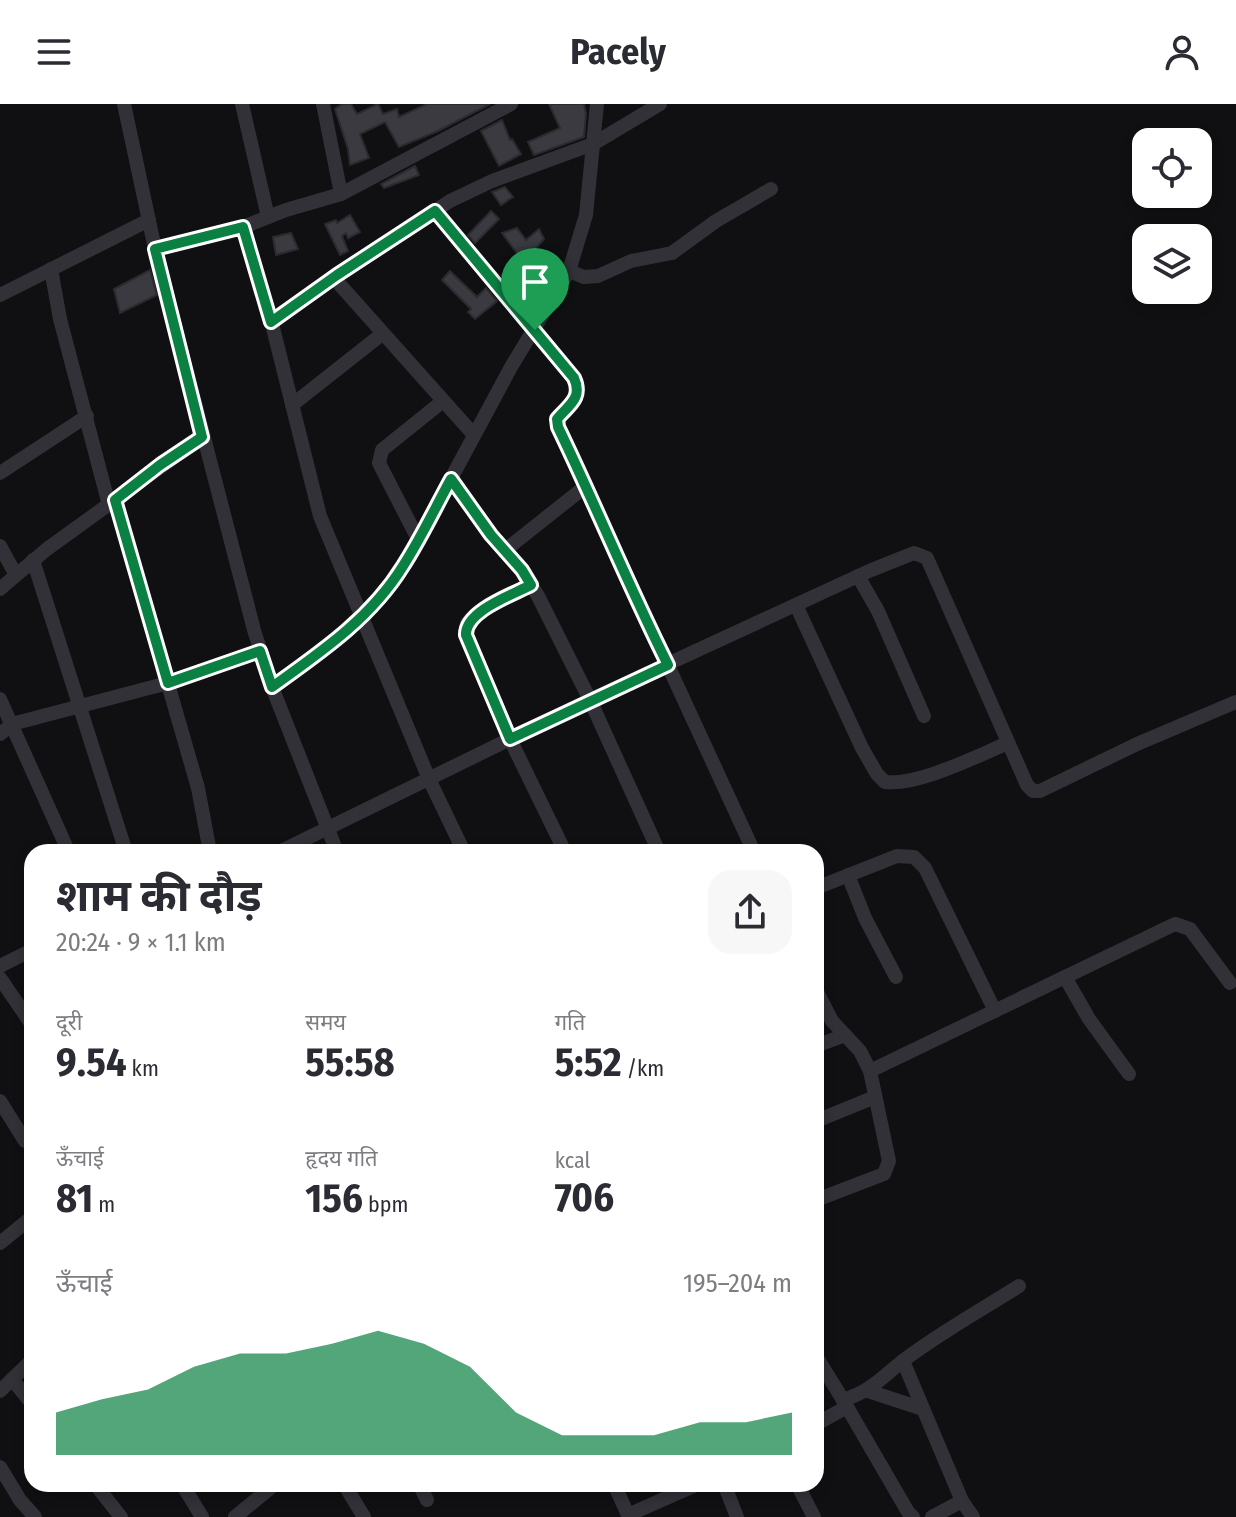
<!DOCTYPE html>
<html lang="hi">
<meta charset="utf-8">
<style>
body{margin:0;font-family:"Fira Sans Condensed","Noto Sans Devanagari",sans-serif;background:#f7f7f7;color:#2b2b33;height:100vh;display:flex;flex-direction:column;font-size:30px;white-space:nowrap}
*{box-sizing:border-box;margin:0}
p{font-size:26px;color:#7c7c81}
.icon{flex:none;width:44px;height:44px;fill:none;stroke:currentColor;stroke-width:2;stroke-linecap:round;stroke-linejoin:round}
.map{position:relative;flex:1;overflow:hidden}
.details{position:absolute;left:24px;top:740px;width:800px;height:648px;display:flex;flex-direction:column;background:#fff;border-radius:24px;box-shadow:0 4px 12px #0003}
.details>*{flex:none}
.fabs{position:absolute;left:1132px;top:24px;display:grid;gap:16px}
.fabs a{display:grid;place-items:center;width:80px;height:80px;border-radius:16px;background:#fff;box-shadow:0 4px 12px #0003;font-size:40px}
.pin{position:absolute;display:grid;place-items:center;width:68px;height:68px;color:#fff;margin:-82px -34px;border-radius:50% 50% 50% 0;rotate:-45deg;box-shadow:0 0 8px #0007}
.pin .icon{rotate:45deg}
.round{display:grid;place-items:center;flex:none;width:84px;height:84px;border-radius:24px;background:#f7f7f7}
.summary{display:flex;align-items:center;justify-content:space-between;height:136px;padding:0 32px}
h1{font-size:44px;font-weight:700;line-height:60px}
.metrics{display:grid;grid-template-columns:repeat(3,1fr);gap:12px;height:136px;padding:8px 32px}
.metrics div{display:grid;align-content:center}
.metrics b{font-size:40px;font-weight:700}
.metrics small{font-size:22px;font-weight:400}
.metrics p{font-size:22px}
.chart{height:224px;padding:16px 32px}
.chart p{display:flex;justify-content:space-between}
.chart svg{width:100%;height:144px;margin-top:8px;fill:#0b8043;opacity:.7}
header{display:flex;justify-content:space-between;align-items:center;height:104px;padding:0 32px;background:#fff;font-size:36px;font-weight:700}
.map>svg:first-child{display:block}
.building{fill:#3a3a40;stroke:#2b2a2e;stroke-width:2}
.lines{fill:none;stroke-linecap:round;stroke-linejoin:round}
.minor{stroke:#313137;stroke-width:14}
.route-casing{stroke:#fff;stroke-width:16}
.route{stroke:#0b8043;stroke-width:10}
</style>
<header><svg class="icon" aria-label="menu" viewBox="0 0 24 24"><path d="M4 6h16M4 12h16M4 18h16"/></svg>Pacely<svg class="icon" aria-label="person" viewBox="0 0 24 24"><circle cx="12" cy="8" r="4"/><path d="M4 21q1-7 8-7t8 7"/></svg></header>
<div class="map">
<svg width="1236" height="1413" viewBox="0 0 1236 1413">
<rect width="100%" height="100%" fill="#101012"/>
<!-- building -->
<g class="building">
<polygon points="342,0 351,0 357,10 378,0 383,10 397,5 399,13 427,0 490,0 438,27 399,43 385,18 360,30 369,54 350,61 348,45 335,5"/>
<polygon points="549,0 584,0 586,10 584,33 534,51 528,38 560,24"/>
<polygon points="502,16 510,36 512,35 521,50 499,62 481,27"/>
<polygon points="415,62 419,71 384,84 381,80"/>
<polygon points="505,83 513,93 501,101 492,88"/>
<polygon points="491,107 499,115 475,139 468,131"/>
<polygon points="350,111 360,128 348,134 346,129 342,132 348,147 340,151 325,120 336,116 337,119"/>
<polygon points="517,124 526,136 539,125 544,135 532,149 536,153 509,180 502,171 519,152 502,129"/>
<polygon points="291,129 298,145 276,151 273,133"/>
<polygon points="150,166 157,191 120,209 114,185"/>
<polygon points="450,167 477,193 486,184 497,197 475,215 468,208 471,205 442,176"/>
</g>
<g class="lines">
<!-- minor -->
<g class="minor">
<polyline points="124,0 155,145 254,526 272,583 337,748"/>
<polyline points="242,0 268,113"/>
<polyline points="323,0 341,90"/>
<path d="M435,107L574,274C582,292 572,301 558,312V323L754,748"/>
<polyline points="155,145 243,123"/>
<polyline points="51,165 60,215 109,401"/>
<polyline points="569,167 584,173 598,172 631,157 672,149 716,117 771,85"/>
<polyline points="333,173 474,331"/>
<polyline points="0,191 149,116"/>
<polyline points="271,218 337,171 450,97 492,77 593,40 660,0"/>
<polyline points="292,301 382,230"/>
<polyline points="0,369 87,312"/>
<polyline points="451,375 491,431 522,466 538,492 590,596 659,748"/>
<polyline points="115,396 198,684 210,748"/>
<polyline points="418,435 379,359 382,346 443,297"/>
<polyline points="0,442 16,471"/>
<polyline points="504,447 586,382"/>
<polyline points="33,456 126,748"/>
<polyline points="858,472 878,507 924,612"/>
<polyline points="531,481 476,510 467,519 466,531 510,635 565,748"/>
<polyline points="0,485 47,445 202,333"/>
<path d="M796,501L862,644L877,670L885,678C918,682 977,652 1008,639"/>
<path d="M272,583C322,547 368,512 404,462L511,263L569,167L586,111L597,0"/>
<polyline points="0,595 66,742"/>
<polyline points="0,630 12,620 168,579 260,547"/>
<polyline points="279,748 596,593 869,467 914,449 927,454 1027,681 1033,687 1040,687 1137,640 1236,598"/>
<polyline points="464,748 429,675 320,412 273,224 243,123 286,106 341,90 511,0"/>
<polyline points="848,771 865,814 896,873"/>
<polyline points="816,784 897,752 914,753 925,764 995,907"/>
<polyline points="0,862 32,846"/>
<polyline points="1065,873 1089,915 1129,970"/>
<polyline points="0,874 32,921"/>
<polyline points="816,886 832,917 860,947 870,967 889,1057 884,1070 816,1096"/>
<polyline points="816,942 845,931"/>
<polyline points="870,967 1175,820 1190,825 1230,879"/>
<polyline points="0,997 25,1037"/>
<polyline points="816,1017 875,993"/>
<polyline points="0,1139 32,1113"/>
<path d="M816,1252L843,1296C872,1287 882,1273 904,1256C941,1228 981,1206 1019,1182"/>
<polyline points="903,1257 962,1397 973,1413"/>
<polyline points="12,1275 32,1300"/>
<polyline points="0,1287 32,1256"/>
<polyline points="868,1287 923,1305"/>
<polyline points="843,1296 908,1408 913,1413"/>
<polyline points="816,1320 847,1303"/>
<polyline points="0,1363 20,1396 35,1413"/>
<polyline points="95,1380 121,1413"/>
<polyline points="182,1380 202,1413"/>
<polyline points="344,1380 364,1413"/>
<polyline points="419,1380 427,1396"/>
<polyline points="614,1380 629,1413"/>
<polyline points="724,1380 737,1413"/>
<polyline points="797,1380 814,1413"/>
<polyline points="628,1411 698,1380"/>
<polyline points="235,1413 275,1380"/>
<polyline points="932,1413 962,1397"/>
</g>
</g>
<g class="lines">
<defs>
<path id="route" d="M435,107L574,274C583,294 569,301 557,315L558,323C596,402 629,483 668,561L510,635L466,531C465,507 512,491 531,481L522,466L491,431L451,375C435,404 421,434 403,462C371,514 321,548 272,583L260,547L168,579L115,396L160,361L202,333L155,145L243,123L271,218L337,171Z"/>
</defs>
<!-- route casing -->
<use href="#route" class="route-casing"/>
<!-- route -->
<use href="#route" class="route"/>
</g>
</svg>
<div class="fabs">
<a><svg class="icon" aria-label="locate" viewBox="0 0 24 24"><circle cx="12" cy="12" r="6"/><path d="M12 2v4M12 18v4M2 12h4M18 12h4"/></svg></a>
<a><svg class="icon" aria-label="layers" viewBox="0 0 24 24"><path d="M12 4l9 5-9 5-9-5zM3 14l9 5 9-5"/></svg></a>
</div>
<div class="pin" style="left:535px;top:226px;background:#1e9e55"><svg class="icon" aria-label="arrive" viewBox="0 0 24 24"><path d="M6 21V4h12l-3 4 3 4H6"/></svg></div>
<section class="details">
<div class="summary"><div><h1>शाम की दौड़</h1><p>20:24 · 9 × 1.1 km</p></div><a class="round"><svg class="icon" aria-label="share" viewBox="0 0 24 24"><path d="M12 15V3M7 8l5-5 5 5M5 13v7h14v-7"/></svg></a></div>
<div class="metrics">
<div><p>दूरी</p><b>9.54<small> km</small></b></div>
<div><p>समय</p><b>55:58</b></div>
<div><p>गति</p><b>5:52<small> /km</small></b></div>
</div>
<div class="metrics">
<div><p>ऊँचाई</p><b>81<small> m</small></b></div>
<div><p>हृदय गति</p><b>156<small> bpm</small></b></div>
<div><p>kcal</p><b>706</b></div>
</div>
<div class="chart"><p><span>ऊँचाई</span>195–204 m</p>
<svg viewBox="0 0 160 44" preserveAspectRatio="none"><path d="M0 44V31L10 27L20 24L30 17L40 13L50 13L60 10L70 6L80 10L90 17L100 31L110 38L120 38L130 38L140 34L150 34L160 31V44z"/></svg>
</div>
</section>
</div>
